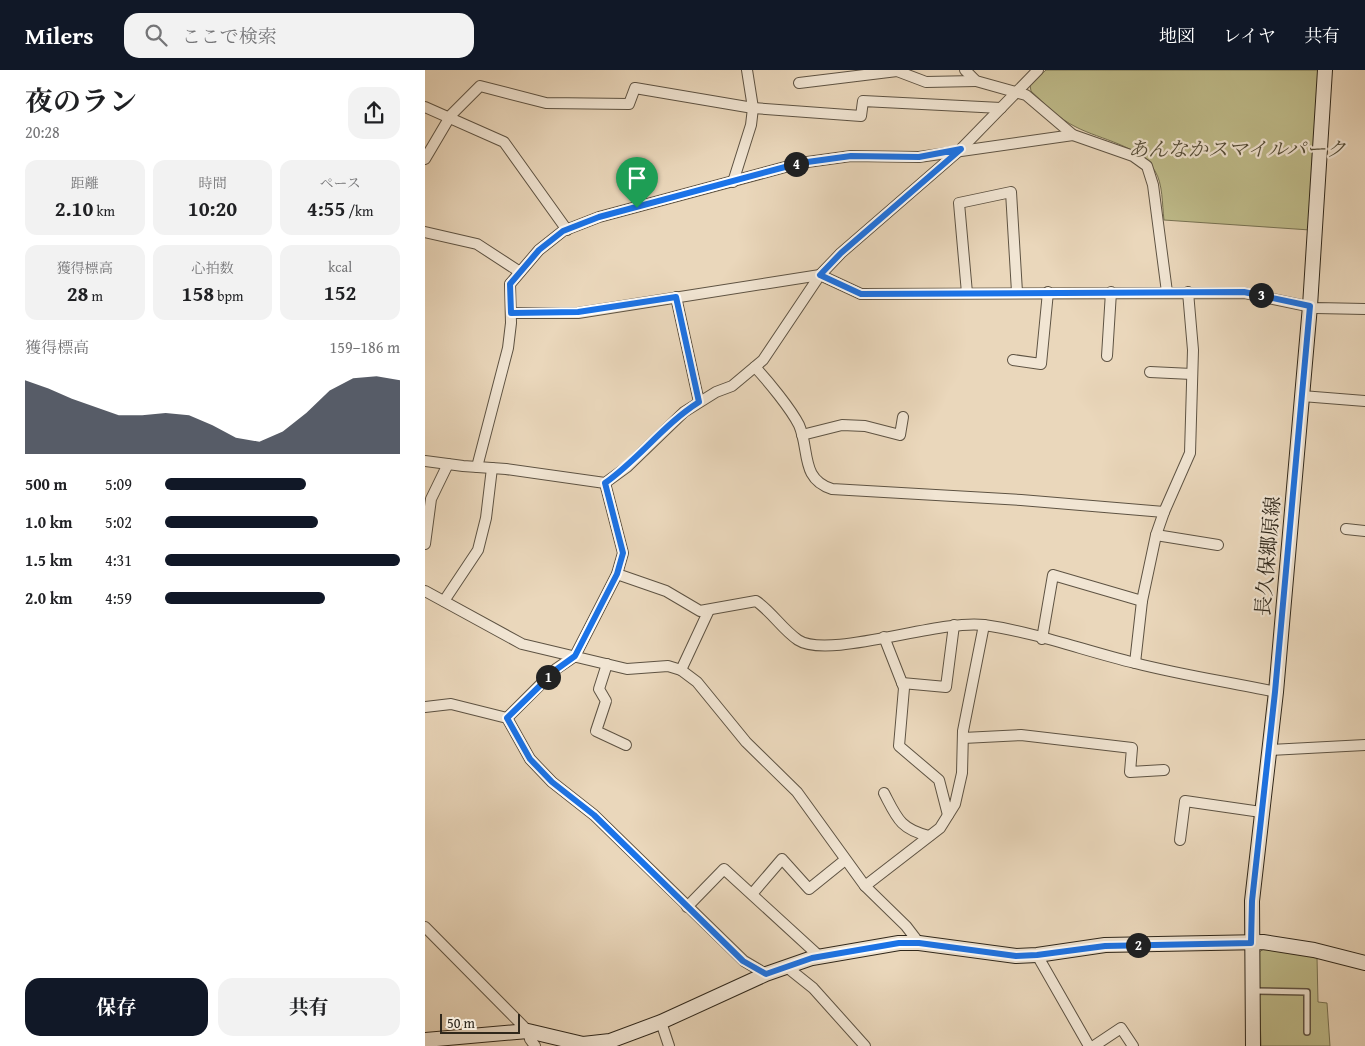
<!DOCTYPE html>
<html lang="ja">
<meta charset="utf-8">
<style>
body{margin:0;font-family:"Gentium Book Plus","Noto Serif JP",serif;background:#f2f2f2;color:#202124;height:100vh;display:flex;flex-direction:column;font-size:19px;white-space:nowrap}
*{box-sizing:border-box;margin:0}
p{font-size:16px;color:#757577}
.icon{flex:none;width:28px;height:28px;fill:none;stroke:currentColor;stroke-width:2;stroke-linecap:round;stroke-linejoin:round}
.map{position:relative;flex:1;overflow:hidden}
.sheet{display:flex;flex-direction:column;background:#fff;width:425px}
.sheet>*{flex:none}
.scale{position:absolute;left:15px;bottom:12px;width:80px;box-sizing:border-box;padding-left:5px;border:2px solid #2f271b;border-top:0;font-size:14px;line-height:18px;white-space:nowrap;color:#2f271b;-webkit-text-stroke:4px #f1e5d3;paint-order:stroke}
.pin{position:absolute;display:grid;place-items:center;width:42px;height:42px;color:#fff;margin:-51px -21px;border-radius:50% 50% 50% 0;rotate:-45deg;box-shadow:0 0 5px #0007}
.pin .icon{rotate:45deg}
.km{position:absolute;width:25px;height:25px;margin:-12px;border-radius:50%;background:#222;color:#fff;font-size:14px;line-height:25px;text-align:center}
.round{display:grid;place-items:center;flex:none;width:52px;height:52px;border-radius:15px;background:#f2f2f2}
.summary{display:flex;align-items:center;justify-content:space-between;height:85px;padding:0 25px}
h1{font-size:28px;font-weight:700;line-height:38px}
.stats{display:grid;grid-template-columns:repeat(3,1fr);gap:8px;height:85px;padding:5px 25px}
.stats div{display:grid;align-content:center;border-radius:12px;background:#f2f2f2;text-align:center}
.stats b{font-size:21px;font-weight:700}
.stats small{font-size:14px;font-weight:400}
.stats p{font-size:14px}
.chart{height:140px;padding:10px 25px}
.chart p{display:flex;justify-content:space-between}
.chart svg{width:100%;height:90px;margin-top:5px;fill:#111827;opacity:.7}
.primary-button{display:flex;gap:10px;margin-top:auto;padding:10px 25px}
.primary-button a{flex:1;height:58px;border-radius:15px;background:#111827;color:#fff;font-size:20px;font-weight:700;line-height:58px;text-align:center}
.primary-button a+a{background:#f2f2f2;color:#202124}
ul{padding:0 25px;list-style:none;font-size:16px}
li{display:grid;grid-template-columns:80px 60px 1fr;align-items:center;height:38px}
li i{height:12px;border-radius:6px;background:#111827}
header{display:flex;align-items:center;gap:30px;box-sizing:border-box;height:70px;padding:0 25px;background:#111827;color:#fff}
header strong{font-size:24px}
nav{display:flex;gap:28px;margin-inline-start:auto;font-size:18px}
.search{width:350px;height:45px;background:#f2f2f2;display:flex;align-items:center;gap:12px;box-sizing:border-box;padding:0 18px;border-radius:15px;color:#757577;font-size:19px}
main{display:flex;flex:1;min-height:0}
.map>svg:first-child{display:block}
.green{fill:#bfbc8b;stroke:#777253}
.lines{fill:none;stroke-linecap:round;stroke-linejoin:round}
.lane-casing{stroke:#5e5343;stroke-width:8}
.street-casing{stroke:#5e5343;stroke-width:12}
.secondary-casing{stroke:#2f271b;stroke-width:16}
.lane{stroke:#f1e5d3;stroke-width:5}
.street{stroke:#f1e5d3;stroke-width:10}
.secondary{stroke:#f1e5d3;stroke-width:14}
.route-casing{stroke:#fff;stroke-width:10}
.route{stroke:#1a73e8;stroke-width:6}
.labels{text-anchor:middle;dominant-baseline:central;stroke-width:4.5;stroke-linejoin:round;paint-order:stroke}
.park-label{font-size:20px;font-style:italic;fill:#534c37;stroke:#f1e5d3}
.street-label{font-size:20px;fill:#2f271b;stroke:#f1e5d3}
</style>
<header>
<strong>Milers</strong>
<div class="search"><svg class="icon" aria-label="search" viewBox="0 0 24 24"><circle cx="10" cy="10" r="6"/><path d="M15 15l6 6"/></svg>ここで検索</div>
<nav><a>地図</a><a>レイヤ</a><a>共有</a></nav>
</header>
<main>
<section class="sheet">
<div class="summary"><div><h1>夜のラン</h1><p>20:28</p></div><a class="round"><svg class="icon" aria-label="share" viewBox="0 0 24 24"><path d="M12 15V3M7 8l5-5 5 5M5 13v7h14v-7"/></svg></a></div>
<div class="stats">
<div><p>距離</p><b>2.10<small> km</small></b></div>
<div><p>時間</p><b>10:20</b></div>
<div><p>ペース</p><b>4:55<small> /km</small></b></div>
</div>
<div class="stats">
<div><p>獲得標高</p><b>28<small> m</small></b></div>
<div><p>心拍数</p><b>158<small> bpm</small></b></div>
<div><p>kcal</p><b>152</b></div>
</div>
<div class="chart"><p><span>獲得標高</span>159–186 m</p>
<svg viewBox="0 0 160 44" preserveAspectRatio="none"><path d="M0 44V8L10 12L20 17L30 21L40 25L50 25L60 24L70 25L80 30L90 36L100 38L110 33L120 24L130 13L140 7L150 6L160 8V44z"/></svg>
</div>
<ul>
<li><b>500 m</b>5:09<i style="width:60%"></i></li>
<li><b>1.0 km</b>5:02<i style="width:65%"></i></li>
<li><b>1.5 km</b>4:31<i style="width:100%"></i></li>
<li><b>2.0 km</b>4:59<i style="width:68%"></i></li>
</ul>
<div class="primary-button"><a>保存</a><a>共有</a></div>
</section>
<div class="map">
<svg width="940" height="976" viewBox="0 0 940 976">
<rect width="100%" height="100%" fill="#ead7bb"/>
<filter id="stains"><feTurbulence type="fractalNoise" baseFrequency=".004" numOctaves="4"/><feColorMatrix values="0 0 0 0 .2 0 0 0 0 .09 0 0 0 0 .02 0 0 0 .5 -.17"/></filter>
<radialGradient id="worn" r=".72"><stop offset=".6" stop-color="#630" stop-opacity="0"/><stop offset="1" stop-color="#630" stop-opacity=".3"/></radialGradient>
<!-- green -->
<g class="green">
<path d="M621,0H896L885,160L739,150C737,134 738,114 730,101C714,75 676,70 651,57C634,49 620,34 606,21L605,15Z"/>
<polygon points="840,878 892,887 893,932 902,933 905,976 836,976 833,883"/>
</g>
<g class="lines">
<defs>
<polyline id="lane" points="830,921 882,922 882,962"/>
<g id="street">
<polyline points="540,0 551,11 601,25 648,65 708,86 722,96 728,115 742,222"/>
<polyline points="374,13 472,1 501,12 551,11"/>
<polyline points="0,37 79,72 142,160"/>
<polyline points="0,89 26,45 55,16 121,33 204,34 210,18 328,38 436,46 438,31 576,38"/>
<polyline points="308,112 326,55 328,38 322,0"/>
<polyline points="0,162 52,174 95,202"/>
<polyline points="542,223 534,133 586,122 592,222"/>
<polyline points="251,227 274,332"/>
<polyline points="86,243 153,243 395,205 436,224 819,223 891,238 940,239"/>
<polyline points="682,286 686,222"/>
<polyline points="588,290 616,294 623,222"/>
<path d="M330,297C343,311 366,339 374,355C385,380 375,409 407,419L596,430L739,442"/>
<polyline points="725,302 767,304"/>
<polyline points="877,326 940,331"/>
<polyline points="377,365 417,355 440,356 475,365 478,347"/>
<polyline points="0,391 38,396 81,399 180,413 202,397 259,342 291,322 307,316 338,290 395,205 416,183 536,79 613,0"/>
<polyline points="52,397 83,278 86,253 85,214 114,180 138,161 174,147 375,93 426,86 494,87 648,65"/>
<polyline points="921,459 940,461"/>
<polyline points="731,465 793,475"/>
<polyline points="0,474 6,429 23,394"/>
<path d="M192,504L241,521L275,541L331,531C347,542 357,559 373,570C403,590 515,549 559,555C610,562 660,581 710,593C756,605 804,612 851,622"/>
<polyline points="0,521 97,574 202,599 243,596 256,600 272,612 321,672 372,722 440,816 481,856 494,873"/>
<polyline points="19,531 53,480 61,448 67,398"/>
<polyline points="459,567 479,618 474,676 514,710 523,745"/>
<polyline points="617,569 628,505 717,531"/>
<polyline points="710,593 717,531 731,465 739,442 765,383 768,280 763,222"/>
<polyline points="182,594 174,619 181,631 171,661 201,675"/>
<polyline points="256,600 284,540"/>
<polyline points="477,613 521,617 529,555"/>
<polyline points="0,637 26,634 82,648 105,689 127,712 169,745 319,891 341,904"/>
<polyline points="82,648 131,599 150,586 192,504 198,483 180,413"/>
<polyline points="538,668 596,665 707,678 705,702 739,700"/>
<polyline points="845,680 940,675"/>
<path d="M459,723C472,748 475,759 504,766"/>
<polyline points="755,770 760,731 836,742"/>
<polyline points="440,816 515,758 530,734 537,703 538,661 559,555"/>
<polyline points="327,824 357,789 384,819 420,790"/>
<polyline points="262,837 299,799 394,886"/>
<polyline points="0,857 103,961 105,969 110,976"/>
<polyline points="612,885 664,976"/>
<polyline points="363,898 388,918 440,976"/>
<polyline points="236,952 244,976"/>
<polyline points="669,976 696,958 708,976"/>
</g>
<g id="secondary">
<polyline points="0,970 103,961 158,974 185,971 236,952 341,904 387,888 474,873 494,873 591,886 612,885 680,875 838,872 889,880 940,893"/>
<polyline points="828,976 827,831 851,622 885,236 900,0"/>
</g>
</defs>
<!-- lane casing -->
<use href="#lane" class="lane-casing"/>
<!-- street casing -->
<use href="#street" class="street-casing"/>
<!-- secondary casing -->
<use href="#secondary" class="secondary-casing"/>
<!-- lane -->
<use href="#lane" class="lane"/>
<!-- street -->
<use href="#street" class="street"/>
<!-- secondary -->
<use href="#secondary" class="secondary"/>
</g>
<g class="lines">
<defs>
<path id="route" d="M536,79L416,183L395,205L436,224L819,222L885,236L850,622L827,831L826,873L680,876L612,885L591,886L494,873H474L387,888L341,904L318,891L169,745L127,712L105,689L82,648L132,599L150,586L192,504L198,483L180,413C214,389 239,354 274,332L251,227L153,242L86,243L85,214L114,180L138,161L174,147L375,93L426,86L494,87Z"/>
</defs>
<!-- route casing -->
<use href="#route" class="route-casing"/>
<!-- route -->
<use href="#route" class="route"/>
</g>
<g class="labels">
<!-- park labels -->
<g class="park-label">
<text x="812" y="78">あんなかスマイルパーク</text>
</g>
<!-- street labels -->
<g class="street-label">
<text transform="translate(842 486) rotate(-85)">長久保郷原線</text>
</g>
</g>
<rect width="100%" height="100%" filter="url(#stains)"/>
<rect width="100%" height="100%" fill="url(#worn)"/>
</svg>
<div class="scale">50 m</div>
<div class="pin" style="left:212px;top:138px;background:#1e9e55"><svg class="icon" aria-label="arrive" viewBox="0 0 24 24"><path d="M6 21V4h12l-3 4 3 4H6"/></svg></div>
<b class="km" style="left:123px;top:607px">1</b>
<b class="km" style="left:713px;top:875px">2</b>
<b class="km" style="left:836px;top:225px">3</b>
<b class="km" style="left:371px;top:94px">4</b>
</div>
</main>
